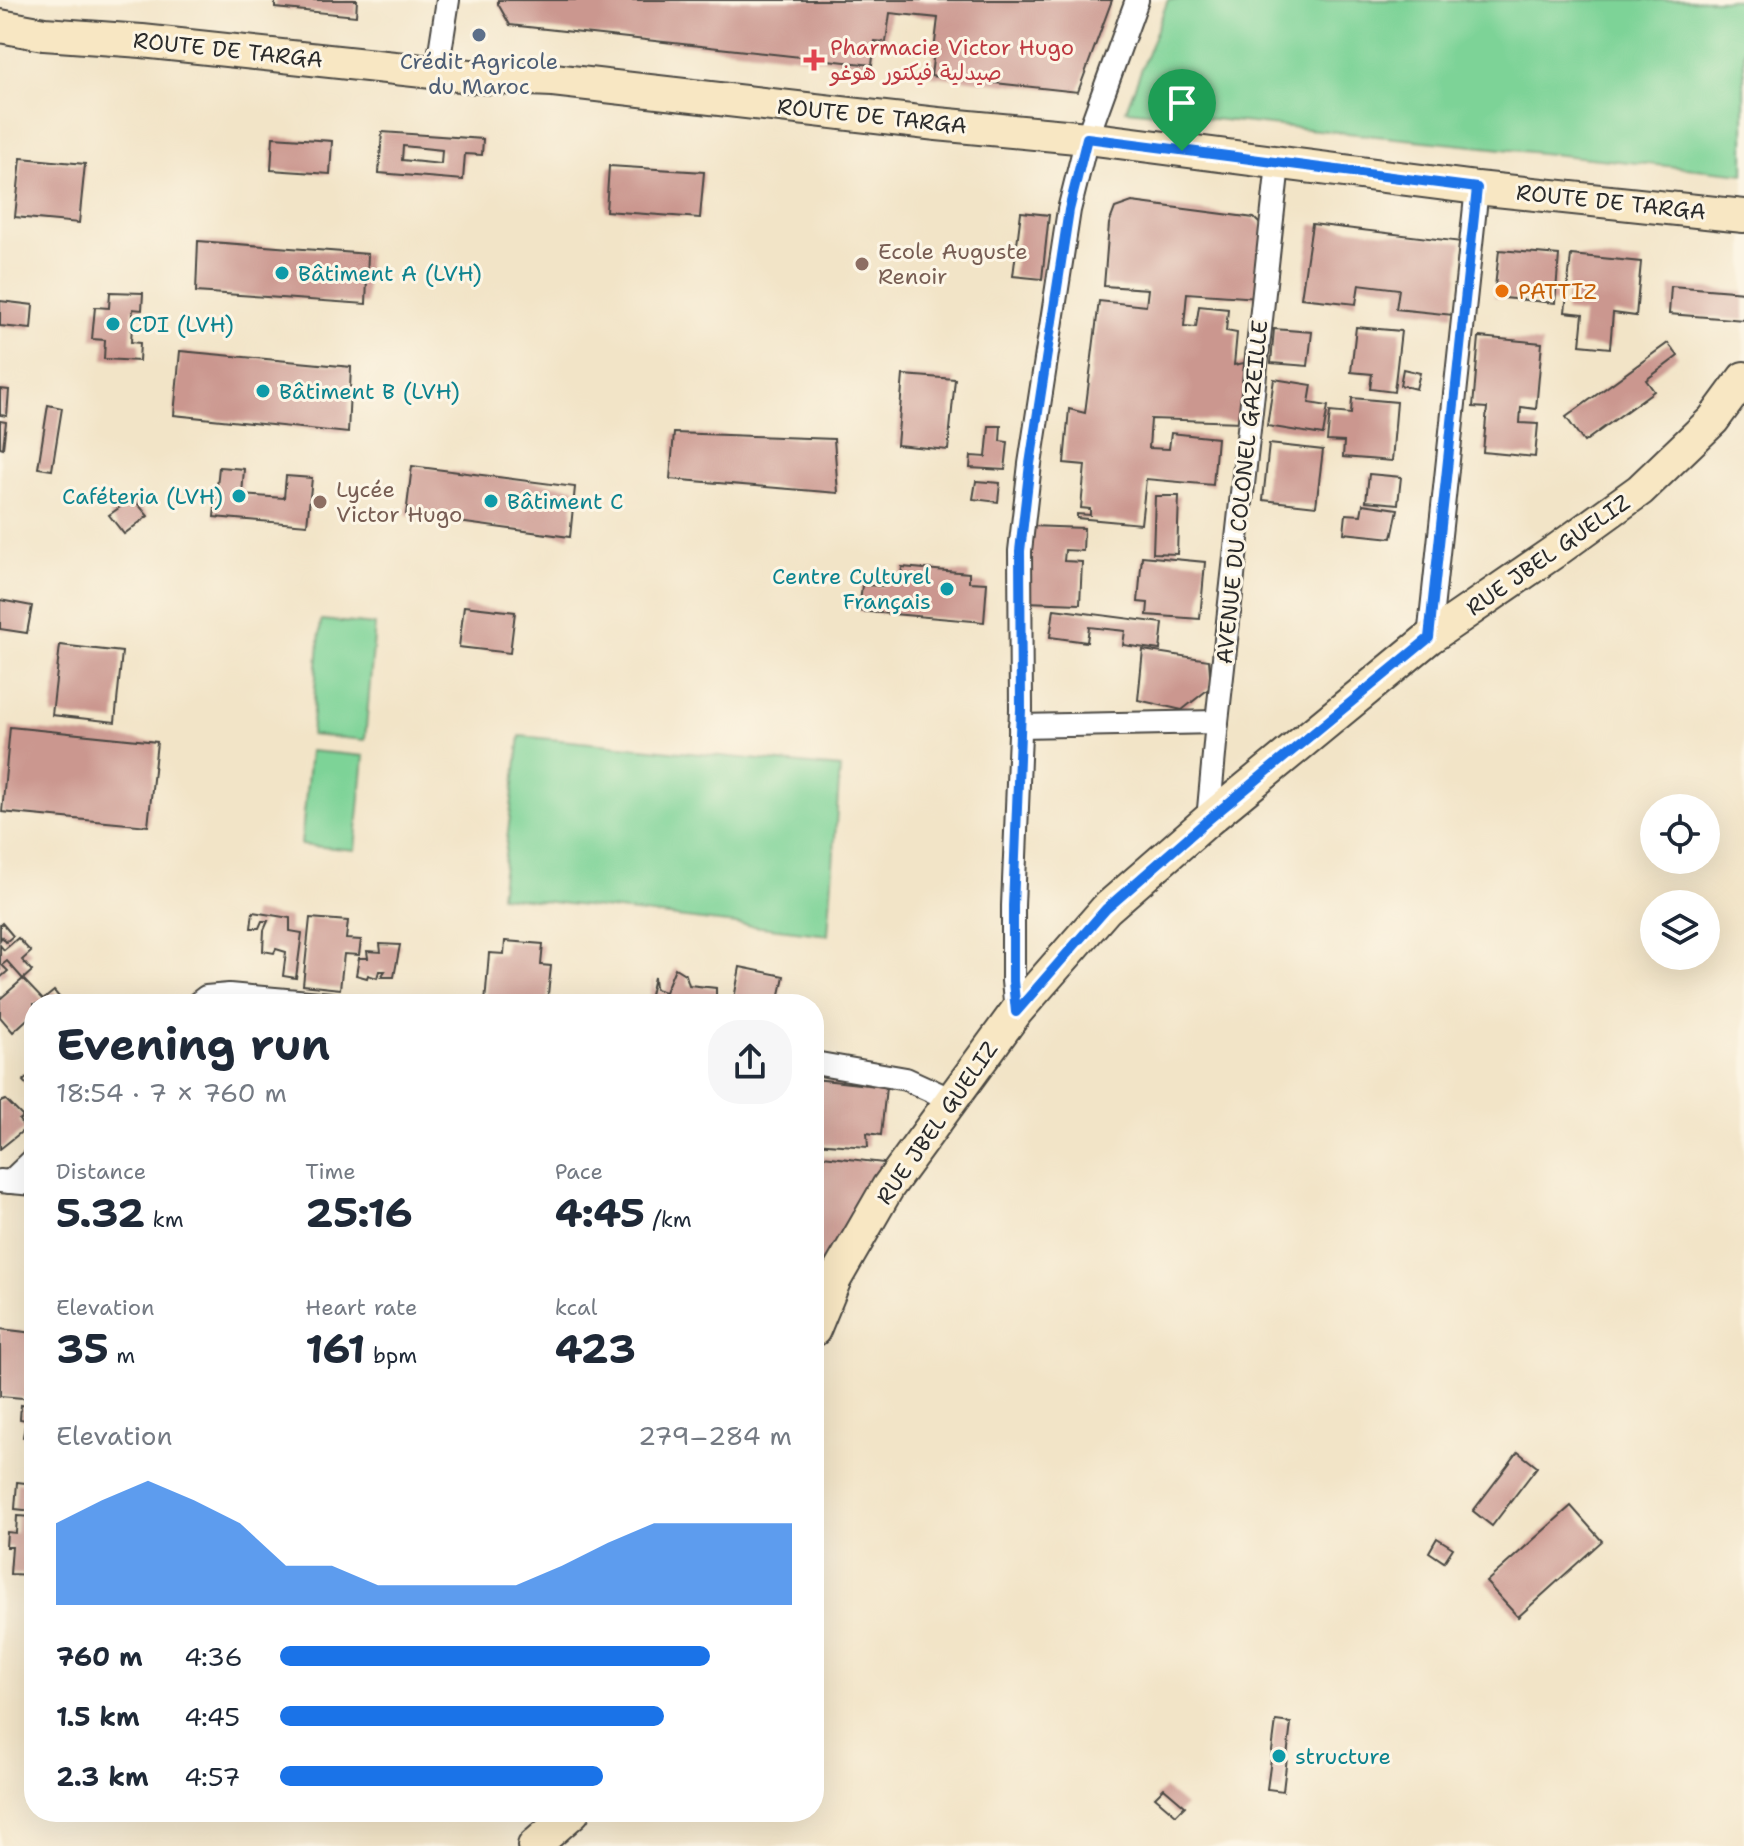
<!DOCTYPE html>
<meta charset="utf-8">
<style>
body{margin:0;font-family:"Shantell Sans","Playpen Sans Arabic",sans-serif;background:#f6f6f7;color:#1f2937;height:100vh;display:flex;flex-direction:column;font-size:30px;white-space:nowrap}
*{box-sizing:border-box;margin:0}
p{font-size:26px;color:#747a83}
.icon{flex:none;width:44px;height:44px;fill:none;stroke:currentColor;stroke-width:2;stroke-linecap:round;stroke-linejoin:round}
.map{position:relative;flex:1;overflow:hidden}
.drawer{position:absolute;left:24px;top:994px;width:800px;height:828px;display:flex;flex-direction:column;background:#fff;border-radius:32px;box-shadow:0 8px 32px #0002}
.drawer>*{flex:none}
.fabs{position:absolute;left:1640px;top:794px;display:grid;gap:16px}
.fabs a{display:grid;place-items:center;width:80px;height:80px;border-radius:50%;background:#fff;box-shadow:0 8px 32px #0002;font-size:40px}
.pin{position:absolute;display:grid;place-items:center;width:68px;height:68px;color:#fff;margin:-82px -34px;border-radius:50% 50% 50% 0;rotate:-45deg;box-shadow:0 0 8px #0007}
.pin .icon{rotate:45deg}
.round{display:grid;place-items:center;flex:none;width:84px;height:84px;border-radius:32px;background:#f6f6f7}
.head{display:flex;align-items:center;justify-content:space-between;height:136px;padding:0 32px}
h1{font-size:44px;font-weight:700;line-height:60px}
.stats{display:grid;grid-template-columns:repeat(3,1fr);gap:12px;height:136px;padding:8px 32px}
.stats div{display:grid;align-content:center}
.stats b{font-size:40px;font-weight:700}
.stats small{font-size:22px;font-weight:400}
.stats p{font-size:22px}
.chart{height:224px;padding:16px 32px}
.chart p{display:flex;justify-content:space-between}
.chart svg{width:100%;height:144px;margin-top:8px;fill:#1a73e8;opacity:.7}
ul{padding:0 32px;list-style:none;font-size:26px}
li{display:grid;grid-template-columns:128px 96px 1fr;align-items:center;height:60px}
li i{height:20px;border-radius:10px;background:#1a73e8}
.map>svg:first-child{display:block}
.green{fill:#7dd397;stroke:#547f61;stroke-width:2}
.building{fill:#cb978f;fill-rule:evenodd}
.lines{fill:none;stroke-linecap:round;stroke-linejoin:round}
.street-casing{stroke:#494742;stroke-width:26}
.secondary-casing{stroke:#494742;stroke-width:36}
.street{stroke:#fff;stroke-width:22}
.secondary{stroke:#f8e7c3;stroke-width:32}
.route-casing{stroke:#fff;stroke-width:16}
.route{stroke:#1a73e8;stroke-width:10}
.service-dot{fill:#5c6f8a;stroke:#fcf5e5;stroke-width:3}
.health-dot{fill:#e0444e;stroke:#fcf5e5;stroke-width:3}
.education-dot{fill:#8d6e63;stroke:#fcf5e5;stroke-width:3}
.culture-dot{fill:#0f9aa8;stroke:#fcf5e5;stroke-width:3}
.food-dot{fill:#e8710a;stroke:#fcf5e5;stroke-width:3}
.labels{text-anchor:middle;dominant-baseline:central;stroke-width:6;stroke-linejoin:round;paint-order:stroke}
.health-label{font-size:22px;fill:#be3a42;stroke:#fcf5e5;text-anchor:start}
.street-label{font-size:22px;fill:#2b2b2b;stroke:#fcf5e5}
.service-label{font-size:22px;fill:#4e5e75;stroke:#fcf5e5}
.education-label{font-size:22px;fill:#785e54;stroke:#fcf5e5;text-anchor:start}
.culture-label{font-size:22px;fill:#0d838f;stroke:#fcf5e5;text-anchor:start}
.food-label{font-size:22px;fill:#c56008;stroke:#fcf5e5;text-anchor:start}
</style>
<div class="map">
<svg width="1744" height="1846" viewBox="0 0 1744 1846">
<rect width="100%" height="100%" fill="#fcf5e5"/>
<filter id="ink" filterUnits="userSpaceOnUse"><feTurbulence type="fractalNoise" baseFrequency=".0125" numOctaves="2"/><feDisplacementMap in="SourceGraphic" scale="16" xChannelSelector="R" yChannelSelector="G"/><feConvolveMatrix kernelMatrix="1 2 1 2 8 2 1 2 1" color-interpolation-filters="sRGB"/></filter>
<filter id="wash" filterUnits="userSpaceOnUse"><feTurbulence type="fractalNoise" baseFrequency=".006" numOctaves="4" result="noise"/><feDisplacementMap in="SourceGraphic" scale="32" xChannelSelector="R" yChannelSelector="G"/><feGaussianBlur stdDeviation="1.8" result="paint"/><feColorMatrix in="noise" values="0 0 0 0 0 0 0 0 0 0 0 0 0 0 0 0 0 1.4 0 .05"/><feComposite in="paint" operator="in"/></filter>
<g filter="url(#wash)">
<rect width="100%" height="100%" fill="#f2e4c7"/>
<!-- green -->
<g class="green">
<polygon points="1168,0 1744,0 1744,174 1126,110"/>
<polygon points="321,620 375,625 365,740 311,735"/>
<polygon points="520,736 840,768 828,935 500,896"/>
<polygon points="310,751 364,756 355,850 301,845"/>
</g>
<g id="blocks">
<!-- building -->
<g class="building">
<polygon points="275,0 357,0 356,16 275,8"/>
<polygon points="498,0 1112,0 1078,92 931,76 938,18 890,13 886,42 875,41 872,65 510,25 498,4"/>
<path d="M382,132L483,139L482,155L465,154L463,180L379,173ZM403,146L442,150L441,164L402,160Z"/>
<polygon points="273,137 332,141 330,174 271,170"/>
<polygon points="21,158 85,164 79,223 15,217"/>
<polygon points="609,166 704,172 700,218 606,211"/>
<polygon points="1132,202 1254,218 1264,228 1259,298 1187,293 1184,326 1196,327 1199,306 1228,309 1226,331 1237,333 1234,365 1249,362 1242,422 1151,419 1149,448 1169,449 1171,433 1217,438 1213,485 1146,479 1141,524 1077,518 1077,514 1090,515 1090,509 1081,508 1085,465 1064,463 1069,409 1085,413 1099,301 1146,306 1148,289 1104,286 1109,224 1115,208"/>
<polygon points="1021,212 1049,215 1042,279 1013,276"/>
<polygon points="1312,224 1462,242 1453,315 1396,309 1399,289 1359,284 1356,304 1301,298"/>
<polygon points="198,241 368,254 366,304 196,292"/>
<polygon points="1499,250 1559,255 1555,303 1494,297"/>
<polygon points="1571,255 1641,262 1636,316 1613,313 1610,348 1580,345 1583,314 1565,312"/>
<polygon points="1671,286 1744,292 1744,320 1669,314"/>
<polygon points="110,292 143,293 142,310 133,309 131,342 140,343 139,361 104,359 105,340 92,339 95,307 109,308"/>
<polygon points="0,301 33,305 31,329 0,326"/>
<polygon points="1356,327 1401,331 1394,392 1370,389 1372,374 1351,372"/>
<polygon points="1274,329 1312,332 1308,366 1271,363"/>
<polygon points="1479,337 1542,343 1536,409 1521,407 1520,423 1538,424 1535,457 1483,452 1487,408 1473,407"/>
<polygon points="1668,343 1678,356 1646,380 1654,391 1584,442 1566,417"/>
<polygon points="180,351 351,367 348,433 174,415"/>
<polygon points="1403,369 1420,373 1416,389 1400,385"/>
<polygon points="903,375 955,379 948,450 897,445"/>
<polygon points="1274,379 1312,385 1309,403 1328,406 1323,435 1267,426"/>
<polygon points="0,389 9,390 7,416 0,415"/>
<polygon points="1352,398 1397,402 1392,461 1343,457 1344,442 1327,441 1330,412 1351,414"/>
<polygon points="48,405 62,408 52,470 38,468"/>
<polygon points="0,421 6,422 3,448 0,447"/>
<polygon points="989,426 1001,426 1000,441 1008,442 1005,470 970,468 971,456 986,457"/>
<polygon points="674,433 834,439 838,493 670,479"/>
<polygon points="1269,444 1323,450 1316,506 1263,500"/>
<polygon points="412,466 575,487 570,537 406,515"/>
<polygon points="219,467 244,469 242,495 284,498 286,476 312,478 307,525 214,517"/>
<polygon points="1369,474 1401,477 1398,504 1366,501"/>
<polygon points="976,481 1000,483 998,502 973,499"/>
<polygon points="1155,496 1179,496 1177,554 1153,553"/>
<polygon points="133,498 148,516 124,534 109,515"/>
<polygon points="1363,504 1398,509 1392,538 1344,533 1346,514 1361,515"/>
<polygon points="1029,526 1084,528 1083,551 1065,550 1064,561 1082,562 1080,604 1026,602"/>
<polygon points="1142,556 1205,562 1200,619 1147,615 1148,603 1138,602"/>
<polygon points="902,567 969,573 969,582 987,583 984,622 859,611 862,585 884,586 885,577 901,578"/>
<polygon points="0,600 32,606 27,633 0,629"/>
<polygon points="464,606 515,612 510,653 459,647"/>
<polygon points="1054,609 1163,623 1160,650 1123,645 1125,631 1089,627 1087,642 1050,637"/>
<polygon points="60,645 122,652 115,722 52,715"/>
<polygon points="1143,650 1209,660 1211,687 1182,710 1138,700"/>
<polygon points="10,727 157,742 148,826 2,812"/>
<polygon points="253,912 290,918 290,931 302,933 296,978 283,976 286,952 276,949 274,953 263,951 264,930 268,921 262,921 259,928 251,928"/>
<polygon points="310,918 348,921 346,939 361,940 359,955 344,954 340,989 303,985"/>
<polygon points="2,923 13,936 6,942 2,937 0,940 0,925"/>
<polygon points="18,938 31,952 22,960 32,971 23,979 7,961 2,965 8,971 0,978 0,945 4,950"/>
<polygon points="505,941 543,944 541,965 551,966 547,1004 485,1003 489,953 504,954"/>
<polygon points="380,944 400,945 394,977 381,977 385,971 379,971 377,978 368,975 367,978 356,975 359,958 368,958 367,951 381,952"/>
<polygon points="740,967 784,976 778,1004 733,1004"/>
<polygon points="675,968 686,975 689,985 716,988 716,1004 648,1004 654,977 655,989 665,992"/>
<polygon points="23,979 43,1000 54,991 65,1004 34,1004 34,1013 13,1032 0,1017 0,999"/>
<polygon points="34,1072 34,1093 23,1081"/>
<polygon points="814,1079 886,1087 881,1135 867,1133 868,1147 814,1143"/>
<polygon points="6,1100 23,1117 19,1120 25,1129 0,1149 0,1102"/>
<polygon points="814,1155 884,1163 859,1219 830,1272 814,1270"/>
<polygon points="0,1329 34,1333 34,1399 0,1396"/>
<polygon points="21,1405 34,1407 34,1448 28,1447 29,1438 23,1437 26,1420 20,1419"/>
<polygon points="1518,1452 1537,1467 1492,1526 1473,1511"/>
<polygon points="17,1482 34,1484 34,1511 15,1509"/>
<polygon points="1571,1506 1602,1541 1518,1617 1486,1582"/>
<polygon points="17,1516 34,1517 34,1575 10,1574 12,1547 6,1547 7,1532 16,1533"/>
<polygon points="1437,1538 1453,1548 1444,1562 1429,1552"/>
<polygon points="1276,1721 1291,1723 1283,1791 1267,1789"/>
<polygon points="1164,1788 1185,1806 1176,1815 1155,1797"/>
</g>
</g>
</g>
<g filter="url(#ink)">
<use href="#blocks" fill-opacity="0" stroke="#494742" stroke-width="2"/>
<g class="lines">
<defs>
<g id="street">
<polyline points="437,71 448,0"/>
<polyline points="1429,638 1477,188"/>
<polyline points="1020,726 1217,722"/>
<polyline points="1208,820 1217,722 1278,164"/>
<polyline points="197,1004 206,997 229,995 331,1004"/>
<polyline points="1016,1012 1013,981 1013,906 1021,709 1020,551 1030,464 1069,210 1087,138 1137,0"/>
<polyline points="814,1063 906,1079 952,1100"/>
<polyline points="0,1181 34,1184"/>
<polyline points="10,1182 34,1159"/>
</g>
<g id="secondary">
<polyline points="0,26 44,34 142,41 479,77 553,80 937,124 1087,138 1477,188 1744,216"/>
<polyline points="814,1330 835,1279 888,1187 1016,1012 1106,909 1208,820 1429,638 1557,550 1640,490 1713,420 1744,378"/>
<polyline points="534,1846 573,1812"/>
</g>
</defs>
<!-- street casing -->
<use href="#street" class="street-casing"/>
<!-- secondary casing -->
<use href="#secondary" class="secondary-casing"/>
<!-- street -->
<use href="#street" class="street"/>
<!-- secondary -->
<use href="#secondary" class="secondary"/>
</g>
</g>
<g class="lines" filter="url(#ink)">
<defs>
<polygon id="route" points="1087,138 1477,188 1429,638 1208,820 1106,909 1016,1012 1013,981 1013,906 1021,709 1020,551 1030,464 1069,210"/>
</defs>
<!-- route casing -->
<use href="#route" class="route-casing"/>
<!-- route -->
<use href="#route" class="route"/>
</g>
<!-- markers -->
<circle class="service-dot" cx="479" cy="35" r="8"/>
<path class="health-dot" d="M810 48h8v8h8v8h-8v8h-8v-8h-8v-8h8z"/>
<g class="education-dot">
<circle cx="862" cy="264" r="8"/>
<circle cx="320" cy="502" r="8"/>
</g>
<g class="culture-dot">
<circle cx="282" cy="273" r="8"/>
<circle cx="113" cy="324" r="8"/>
<circle cx="263" cy="391" r="8"/>
<circle cx="239" cy="496" r="8"/>
<circle cx="491" cy="501" r="8"/>
<circle cx="947" cy="589" r="8"/>
<circle cx="1279" cy="1756" r="8"/>
</g>
<circle class="food-dot" cx="1502" cy="291" r="8"/>
<g class="labels">
<!-- health labels -->
<g class="health-label">
<text x="830" y="47">Pharmacie Victor Hugo<tspan x="830" dy="25">صيدلية فيكتور هوغو</tspan></text>
</g>
<!-- street labels -->
<g class="street-label">
<text transform="translate(228 50) rotate(6)">ROUTE DE TARGA</text>
<text transform="translate(872 116) rotate(6)">ROUTE DE TARGA</text>
<text transform="translate(1611 202) rotate(6)">ROUTE DE TARGA</text>
<text transform="translate(1242 492) rotate(-84)">AVENUE DU COLONEL GAZEILLE</text>
<text transform="translate(1548 555) rotate(-35)">RUE JBEL GUELIZ</text>
<text transform="translate(937 1123) rotate(-55)">RUE JBEL GUELIZ</text>
</g>
<!-- service labels -->
<g class="service-label">
<text x="479" y="61">Crédit Agricole<tspan x="479" dy="25">du Maroc</tspan></text>
</g>
<!-- education labels -->
<g class="education-label">
<text x="878" y="251">Ecole Auguste<tspan x="878" dy="25">Renoir</tspan></text>
<text x="336" y="489">Lycée<tspan x="336" dy="25">Victor Hugo</tspan></text>
</g>
<!-- culture labels -->
<g class="culture-label">
<text x="298" y="273">Bâtiment A (LVH)</text>
<text x="129" y="324">CDI (LVH)</text>
<text x="279" y="391">Bâtiment B (LVH)</text>
<text x="223" y="496" text-anchor="end">Caféteria (LVH)</text>
<text x="507" y="501">Bâtiment C</text>
<text x="931" y="576" text-anchor="end">Centre Culturel<tspan x="931" dy="25">Français</tspan></text>
<text x="1295" y="1756">structure</text>
</g>
<!-- food labels -->
<g class="food-label">
<text x="1518" y="291">PATTIZ</text>
</g>
</g>
</svg>
<div class="fabs">
<a><svg class="icon" aria-label="locate" viewBox="0 0 24 24"><circle cx="12" cy="12" r="6"/><path d="M12 2v4M12 18v4M2 12h4M18 12h4"/></svg></a>
<a><svg class="icon" aria-label="layers" viewBox="0 0 24 24"><path d="M12 4l9 5-9 5-9-5zM3 14l9 5 9-5"/></svg></a>
</div>
<div class="pin" style="left:1182px;top:151px;background:#1e9e55"><svg class="icon" aria-label="arrive" viewBox="0 0 24 24"><path d="M6 21V4h12l-3 4 3 4H6"/></svg></div>
<section class="drawer">
<div class="head"><div><h1>Evening run</h1><p>18:54 · 7 × 760 m</p></div><a class="round"><svg class="icon" aria-label="share" viewBox="0 0 24 24"><path d="M12 15V3M7 8l5-5 5 5M5 13v7h14v-7"/></svg></a></div>
<div class="stats">
<div><p>Distance</p><b>5.32<small> km</small></b></div>
<div><p>Time</p><b>25:16</b></div>
<div><p>Pace</p><b>4:45<small> /km</small></b></div>
</div>
<div class="stats">
<div><p>Elevation</p><b>35<small> m</small></b></div>
<div><p>Heart rate</p><b>161<small> bpm</small></b></div>
<div><p>kcal</p><b>423</b></div>
</div>
<div class="chart"><p><span>Elevation</span>279–284 m</p>
<svg viewBox="0 0 160 44" preserveAspectRatio="none"><path d="M0 44V19L10 12L20 6L30 12L40 19L50 32L60 32L70 38L80 38L90 38L100 38L110 32L120 25L130 19L140 19L150 19L160 19V44z"/></svg>
</div>
<ul>
<li><b>760 m</b>4:36<i style="width:84%"></i></li>
<li><b>1.5 km</b>4:45<i style="width:75%"></i></li>
<li><b>2.3 km</b>4:57<i style="width:63%"></i></li>
</ul>
</section>
</div>
